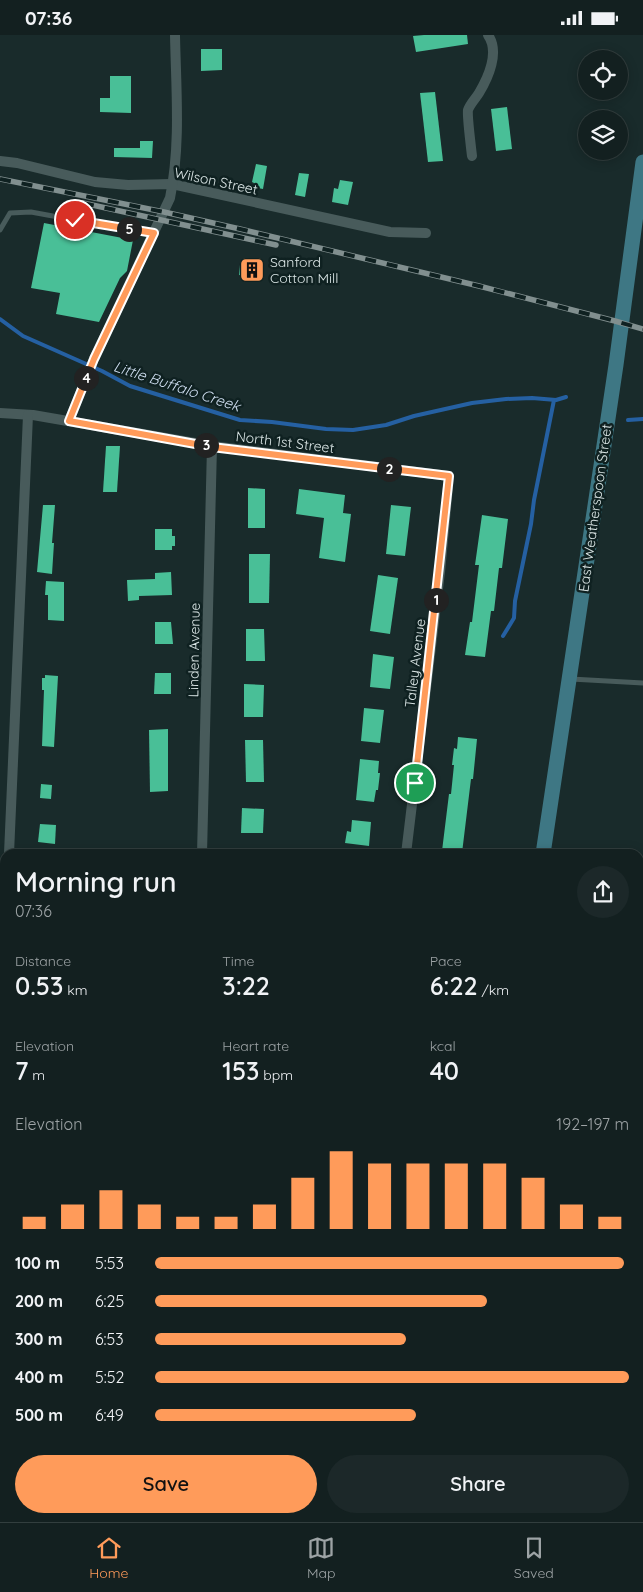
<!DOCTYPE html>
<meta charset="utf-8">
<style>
body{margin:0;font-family:Quicksand,sans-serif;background:#1c2829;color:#f1f3f6;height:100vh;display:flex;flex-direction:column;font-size:19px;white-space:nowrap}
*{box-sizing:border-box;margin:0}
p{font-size:16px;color:#9da3a5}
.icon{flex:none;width:28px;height:28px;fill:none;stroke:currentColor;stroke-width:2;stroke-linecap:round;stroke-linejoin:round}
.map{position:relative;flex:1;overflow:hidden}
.panel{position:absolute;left:0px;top:814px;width:644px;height:674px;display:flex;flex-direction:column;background:#132020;border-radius:15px 15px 0 0;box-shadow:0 2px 12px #0003,0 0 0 1px #323e3e}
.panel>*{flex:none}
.tools{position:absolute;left:578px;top:15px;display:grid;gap:10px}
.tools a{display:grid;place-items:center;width:50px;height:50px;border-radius:50%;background:#132020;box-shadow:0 2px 12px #0003,0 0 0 1px #323e3e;font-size:25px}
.pin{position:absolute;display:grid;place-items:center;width:42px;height:42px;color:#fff;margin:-21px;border:2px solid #fff;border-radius:50%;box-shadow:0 1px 5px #0007}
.km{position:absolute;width:25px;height:25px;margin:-12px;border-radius:50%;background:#222;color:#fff;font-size:14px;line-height:25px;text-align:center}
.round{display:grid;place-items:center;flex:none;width:52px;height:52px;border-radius:26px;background:#1c2829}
.overview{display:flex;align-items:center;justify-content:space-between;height:85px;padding:0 15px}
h1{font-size:28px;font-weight:600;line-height:38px}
.metrics{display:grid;grid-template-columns:repeat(3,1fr);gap:8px;height:85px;padding:5px 15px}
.metrics div{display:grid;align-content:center}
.metrics b{font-size:25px;font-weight:600}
.metrics small{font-size:14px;font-weight:400}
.metrics p{font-size:14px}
.chart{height:140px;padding:10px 15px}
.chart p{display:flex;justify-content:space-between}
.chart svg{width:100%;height:90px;margin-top:5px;stroke:#ff9b5a;stroke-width:6}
.action{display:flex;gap:10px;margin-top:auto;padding:10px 15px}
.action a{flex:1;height:58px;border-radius:30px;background:#ff9b5a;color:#111;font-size:20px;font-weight:600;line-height:58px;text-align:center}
.action a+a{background:#1c2829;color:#f1f3f6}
ul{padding:0 15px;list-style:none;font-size:16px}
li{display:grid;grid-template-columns:80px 60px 1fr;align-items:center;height:38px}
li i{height:12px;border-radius:6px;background:#ff9b5a}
.status{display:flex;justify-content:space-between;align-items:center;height:35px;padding:0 25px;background:#132020;direction:ltr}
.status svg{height:14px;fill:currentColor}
.tab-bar{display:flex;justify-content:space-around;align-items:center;height:70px;border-top:1px solid #323e3e;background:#132020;font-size:14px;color:#9da3a5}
.tab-bar a{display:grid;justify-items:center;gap:2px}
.tab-bar .selected{color:#ff9b5a}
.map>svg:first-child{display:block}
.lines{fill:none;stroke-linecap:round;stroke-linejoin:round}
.stream{stroke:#2560a2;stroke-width:4}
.building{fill:#49bf97}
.lane{stroke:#485b5b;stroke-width:5}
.street{stroke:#485b5b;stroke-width:10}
.secondary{stroke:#3e7784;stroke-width:15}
.rail-casing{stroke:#818f8f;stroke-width:5.5}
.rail{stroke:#0f2121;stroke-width:4;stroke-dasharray:11;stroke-linecap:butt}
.route-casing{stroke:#fff;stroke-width:10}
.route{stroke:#ff9b5a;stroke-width:6}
.labels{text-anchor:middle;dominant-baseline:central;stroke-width:5;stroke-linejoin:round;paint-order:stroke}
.street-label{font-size:14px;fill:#dbe6e6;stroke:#0f2121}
.poi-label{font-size:14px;fill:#dbe6e6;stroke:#0f2121;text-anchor:start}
.water-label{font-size:15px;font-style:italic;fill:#cfdef0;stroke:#0f2121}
</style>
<div class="status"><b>07:36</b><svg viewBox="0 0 49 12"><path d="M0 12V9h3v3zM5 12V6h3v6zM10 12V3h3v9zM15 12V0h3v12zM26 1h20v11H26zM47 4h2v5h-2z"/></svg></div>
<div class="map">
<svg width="643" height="1487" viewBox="0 0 643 1487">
<rect width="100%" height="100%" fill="#192b2b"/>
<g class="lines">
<!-- stream -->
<g class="stream">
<polyline points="0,284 23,301 102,336 130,351 240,385 272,387 326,394 353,395 386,390 414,381 472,368 506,364 532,363 556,365 566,362"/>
<polyline points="628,385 643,384"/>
<polyline points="503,601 514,583 515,566 531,489 534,465 554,365"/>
</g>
</g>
<!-- building -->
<g class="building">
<polygon points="424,0 467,0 468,9 416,17 413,1"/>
<polygon points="201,14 222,14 222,35 201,36"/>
<polygon points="110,41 131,41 131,78 100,77 100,63 110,63"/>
<polygon points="435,57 443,126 428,127 420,58"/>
<polygon points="507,72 512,114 496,116 491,74"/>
<polygon points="140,106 153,106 152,123 114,122 114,113 140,113"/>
<polygon points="256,129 267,131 263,154 253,152 254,148 252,147"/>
<polygon points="299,138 309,139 305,162 295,160"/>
<polygon points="340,145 353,147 348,170 332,167 334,153 338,154"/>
<polygon points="44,188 133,205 127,236 120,243 99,287 56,279 60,258 31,253"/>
<polygon points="240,230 258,233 257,243 239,240"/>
<polygon points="106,411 120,411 117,457 103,457"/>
<polygon points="248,453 265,454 265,493 248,493"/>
<polygon points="299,454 345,460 343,478 351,479 345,527 319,523 324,483 296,479"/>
<polygon points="43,470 55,470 52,508 54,508 52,539 37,537"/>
<polygon points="391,470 411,472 405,521 386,519"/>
<polygon points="482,480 508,484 502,533 499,533 494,576 491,576 485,622 465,620 470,587 472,587 479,530 475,530"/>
<polygon points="155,494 172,494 172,501 175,501 175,511 172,511 172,515 155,515"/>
<polygon points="249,519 270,519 269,568 249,568"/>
<polygon points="171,537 172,560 139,561 139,565 128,566 127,545 155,544 155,538"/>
<polygon points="378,540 398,543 390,599 370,596"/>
<polygon points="46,546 64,547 64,586 48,585 48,560 45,560"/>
<polygon points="155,587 171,587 173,609 155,609"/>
<polygon points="246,594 264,594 265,626 246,626"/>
<polygon points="373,619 394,622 390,654 370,652"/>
<polygon points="155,638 171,638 171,659 154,659"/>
<polygon points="45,640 58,641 54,712 42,711 44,655 42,655 42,643 45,643"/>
<polygon points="244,649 264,650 263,682 244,682"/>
<polygon points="364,673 384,675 380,708 361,706"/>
<polygon points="168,694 168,756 150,757 149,695"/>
<polygon points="458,702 477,704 473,744 471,744 462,818 442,816 449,759 451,759 454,730 452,730 454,713 457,714"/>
<polygon points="245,705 263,705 264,747 246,747"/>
<polygon points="360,724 379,726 378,738 380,738 378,755 376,755 374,767 356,765"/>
<polygon points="41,749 52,750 51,764 40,763"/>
<polygon points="242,773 264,774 263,798 241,798"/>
<polygon points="352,785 371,787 369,811 345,808 347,796 351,797"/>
<polygon points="40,789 56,790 55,809 38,807"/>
</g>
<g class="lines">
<!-- lane -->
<g class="lane">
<polyline points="0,195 10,178 31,177 118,193 153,197"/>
<polyline points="571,644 643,648"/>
<polyline points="639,926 643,927"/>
<polyline points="496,1487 496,1482"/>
</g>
<!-- street -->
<g class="street">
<path d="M472,121C471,112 467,81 468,75C470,69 476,63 479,58C488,43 500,17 488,0"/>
<polyline points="0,126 17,128 95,147 128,150 172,149 390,197 426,198"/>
<polyline points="0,378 33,380 212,411 449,441 440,537 406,819"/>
<path d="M69,386L94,324L170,163C181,109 176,54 175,0"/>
<polyline points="9,819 28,380"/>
<polyline points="202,819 212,411"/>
<polyline points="0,1030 5,915"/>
<polyline points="0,1416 5,1416"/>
<polyline points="639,1448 643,1448"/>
</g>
<!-- secondary -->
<g class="secondary">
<polyline points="543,819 616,330 643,127"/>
<polyline points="0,897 5,897"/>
<polyline points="272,1487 275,1482"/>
</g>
<defs>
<g id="rail">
<polyline points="0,144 164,177 240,194 479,251 615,286 643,294"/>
<polyline points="83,168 276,210"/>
</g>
</defs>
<!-- rail casing -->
<use href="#rail" class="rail-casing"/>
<!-- rail -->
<use href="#rail" class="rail"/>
</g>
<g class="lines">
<defs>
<polyline id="route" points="75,185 154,198 94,324 69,386 212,412 449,441 415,748"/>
</defs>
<!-- route casing -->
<use href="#route" class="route-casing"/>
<!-- route -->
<use href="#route" class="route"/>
</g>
<!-- icons -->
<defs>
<symbol id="building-square" viewBox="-11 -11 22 22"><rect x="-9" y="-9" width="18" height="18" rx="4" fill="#ff9b5a" stroke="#0f2121"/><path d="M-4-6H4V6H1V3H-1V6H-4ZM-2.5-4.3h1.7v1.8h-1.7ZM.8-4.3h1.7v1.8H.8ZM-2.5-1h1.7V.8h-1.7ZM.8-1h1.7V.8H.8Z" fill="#111"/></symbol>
</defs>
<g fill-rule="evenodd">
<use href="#building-square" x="238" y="221" width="28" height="28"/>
</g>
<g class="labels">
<!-- street labels -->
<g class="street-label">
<text transform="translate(216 146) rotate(12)">Wilson Street</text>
<text transform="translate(285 407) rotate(7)">North 1st Street</text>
<text transform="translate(595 473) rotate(-82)">East Weatherspoon Street</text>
<text transform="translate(194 615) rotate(-89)">Linden Avenue</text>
<text transform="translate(415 628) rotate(-83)">Talley Avenue</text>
</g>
<!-- poi labels -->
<g class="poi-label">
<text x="270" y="227">Sanford<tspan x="270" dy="16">Cotton Mill</tspan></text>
</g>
<!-- water labels -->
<g class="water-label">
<text transform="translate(177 351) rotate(18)">Little Buffalo Creek</text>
</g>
</g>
</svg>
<div class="tools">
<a><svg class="icon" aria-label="locate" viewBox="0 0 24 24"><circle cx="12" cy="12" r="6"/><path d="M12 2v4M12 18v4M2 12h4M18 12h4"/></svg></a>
<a><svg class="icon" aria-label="layers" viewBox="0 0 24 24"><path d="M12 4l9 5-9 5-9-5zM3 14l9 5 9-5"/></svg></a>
</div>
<div class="pin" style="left:415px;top:748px;background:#1e9e55"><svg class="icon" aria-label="arrive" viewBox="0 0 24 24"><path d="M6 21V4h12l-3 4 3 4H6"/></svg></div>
<div class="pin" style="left:75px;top:185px;background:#d93025"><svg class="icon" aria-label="check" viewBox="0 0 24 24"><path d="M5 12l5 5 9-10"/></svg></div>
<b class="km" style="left:436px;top:565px">1</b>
<b class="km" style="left:389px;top:434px">2</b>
<b class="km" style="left:206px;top:410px">3</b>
<b class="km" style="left:86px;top:343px">4</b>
<b class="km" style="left:129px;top:194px">5</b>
<section class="panel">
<div class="overview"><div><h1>Morning run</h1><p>07:36</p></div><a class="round"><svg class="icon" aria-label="share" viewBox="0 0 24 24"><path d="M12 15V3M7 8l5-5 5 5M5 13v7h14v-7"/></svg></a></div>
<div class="metrics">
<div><p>Distance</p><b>0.53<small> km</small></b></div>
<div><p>Time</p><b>3:22</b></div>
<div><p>Pace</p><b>6:22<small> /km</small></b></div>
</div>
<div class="metrics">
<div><p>Elevation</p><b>7<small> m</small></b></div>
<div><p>Heart rate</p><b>153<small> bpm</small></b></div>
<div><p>kcal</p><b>40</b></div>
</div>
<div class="chart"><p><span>Elevation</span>192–197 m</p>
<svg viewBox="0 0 160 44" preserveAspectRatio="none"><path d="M5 44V38M15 44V32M25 44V25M35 44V32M45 44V38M55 44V38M65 44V32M75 44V19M85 44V6M95 44V12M105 44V12M115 44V12M125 44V12M135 44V19M145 44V32M155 44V38"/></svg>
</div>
<ul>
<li><b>100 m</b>5:53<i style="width:99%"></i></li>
<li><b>200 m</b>6:25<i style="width:70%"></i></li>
<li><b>300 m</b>6:53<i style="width:53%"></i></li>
<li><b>400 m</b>5:52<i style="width:100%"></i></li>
<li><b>500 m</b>6:49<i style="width:55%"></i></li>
</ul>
<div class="action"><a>Save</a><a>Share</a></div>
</section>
</div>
<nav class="tab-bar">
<a class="selected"><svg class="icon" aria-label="home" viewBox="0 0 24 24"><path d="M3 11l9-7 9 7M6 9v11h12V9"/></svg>Home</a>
<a><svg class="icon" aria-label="map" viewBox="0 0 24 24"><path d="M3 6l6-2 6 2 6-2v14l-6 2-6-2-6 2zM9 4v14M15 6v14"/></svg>Map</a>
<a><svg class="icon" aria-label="saved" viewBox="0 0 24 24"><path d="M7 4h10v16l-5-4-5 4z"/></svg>Saved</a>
</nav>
